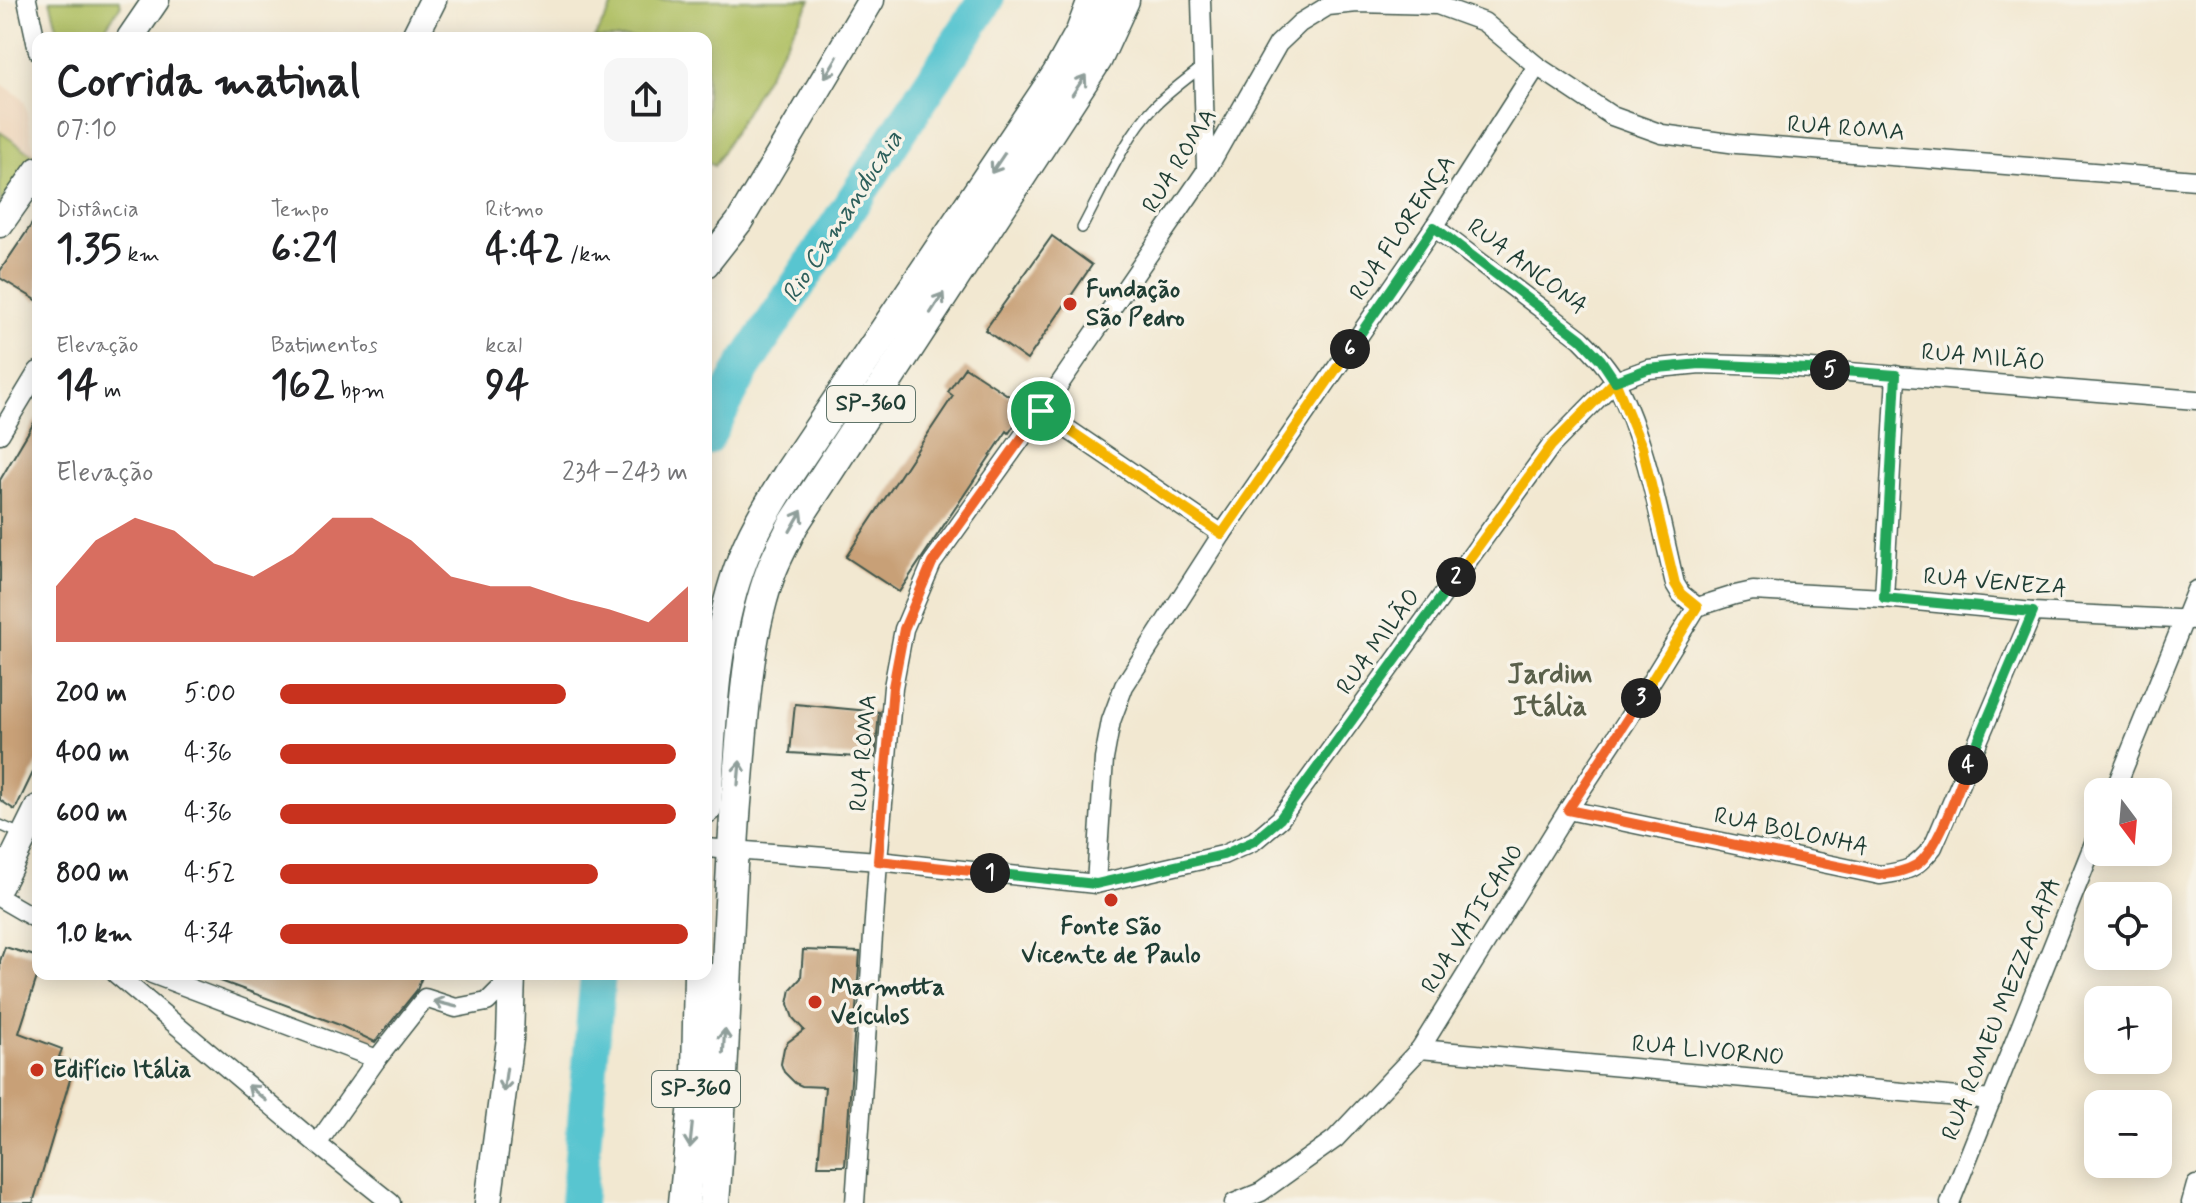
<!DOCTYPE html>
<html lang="pt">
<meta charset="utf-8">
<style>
body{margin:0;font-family:Mynerve,sans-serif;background:#f6f6f6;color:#202124;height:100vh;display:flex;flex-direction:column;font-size:30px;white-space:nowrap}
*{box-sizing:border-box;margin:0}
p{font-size:26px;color:#757577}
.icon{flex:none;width:44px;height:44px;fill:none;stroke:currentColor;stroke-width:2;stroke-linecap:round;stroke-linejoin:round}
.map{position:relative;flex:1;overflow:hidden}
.sheet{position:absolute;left:32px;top:32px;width:680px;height:948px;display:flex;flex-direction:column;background:#fff;border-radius:16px;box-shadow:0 4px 20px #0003}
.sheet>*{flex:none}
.needle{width:52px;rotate:164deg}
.buttons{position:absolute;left:2084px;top:778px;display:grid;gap:16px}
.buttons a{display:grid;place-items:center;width:88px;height:88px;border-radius:16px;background:#fff;box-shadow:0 4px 20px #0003;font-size:40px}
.pin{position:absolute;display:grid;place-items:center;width:68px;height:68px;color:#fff;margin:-34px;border:4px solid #fff;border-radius:50%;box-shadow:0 2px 8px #0007}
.km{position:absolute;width:40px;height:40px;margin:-20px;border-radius:50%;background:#222;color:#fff;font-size:22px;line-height:40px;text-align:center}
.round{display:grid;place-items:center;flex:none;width:84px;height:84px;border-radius:16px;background:#f6f6f6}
.head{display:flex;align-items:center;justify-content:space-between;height:136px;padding:0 24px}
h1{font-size:44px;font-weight:700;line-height:60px}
.metrics{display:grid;grid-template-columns:repeat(3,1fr);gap:12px;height:136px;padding:8px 24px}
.metrics div{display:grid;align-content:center}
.metrics b{font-size:40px;font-weight:700}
.metrics small{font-size:22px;font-weight:400}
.metrics p{font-size:22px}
.chart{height:224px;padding:16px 24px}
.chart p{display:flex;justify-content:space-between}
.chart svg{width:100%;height:144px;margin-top:8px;fill:#c8321e;opacity:.7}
ul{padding:0 24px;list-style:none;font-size:26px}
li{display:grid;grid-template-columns:128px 96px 1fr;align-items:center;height:60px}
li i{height:20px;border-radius:10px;background:#c8321e}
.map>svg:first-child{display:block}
.built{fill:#eed6bb}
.green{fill:#afbf62;stroke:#677e4b;stroke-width:2}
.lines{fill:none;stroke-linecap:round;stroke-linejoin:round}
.river{stroke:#58c5d0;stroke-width:36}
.building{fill:#c8a077}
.lane-casing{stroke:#3f574c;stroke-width:12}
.street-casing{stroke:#3f574c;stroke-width:21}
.secondary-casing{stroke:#3f574c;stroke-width:29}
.primary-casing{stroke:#3f574c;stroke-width:33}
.lane{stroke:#fff;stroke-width:9}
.street{stroke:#fff;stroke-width:18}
.secondary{stroke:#fff;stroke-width:26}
.primary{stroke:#fff;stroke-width:30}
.oneway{stroke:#8f9e9a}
.split-1-casing{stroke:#fff;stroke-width:16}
.split-2-casing{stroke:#fff;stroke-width:16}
.split-3-casing{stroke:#fff;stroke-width:16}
.split-4-casing{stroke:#fff;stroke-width:16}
.split-5-casing{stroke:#fff;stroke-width:16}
.split-6-casing{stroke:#fff;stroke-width:16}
.split-7-casing{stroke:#fff;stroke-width:16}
.split-1{stroke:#f0652b;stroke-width:10}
.split-2{stroke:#22a559;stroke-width:10}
.split-3{stroke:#f5b400;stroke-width:10}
.split-4{stroke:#f0652b;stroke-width:10}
.split-5{stroke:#22a559;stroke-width:10}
.split-6{stroke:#22a559;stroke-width:10}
.split-7{stroke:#f5b400;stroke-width:10}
.poi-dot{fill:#c8321e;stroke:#f7f3e8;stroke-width:3}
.labels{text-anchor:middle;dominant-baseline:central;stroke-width:7;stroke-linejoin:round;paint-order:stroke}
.shield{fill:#f7f3e8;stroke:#60746a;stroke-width:2}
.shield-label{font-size:22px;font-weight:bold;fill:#1f3d34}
.street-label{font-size:24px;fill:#1f3d34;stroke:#f7f3e8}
.poi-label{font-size:24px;font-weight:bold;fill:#1f3d34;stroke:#f7f3e8;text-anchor:start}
.water-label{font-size:26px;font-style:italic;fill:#2d5f5b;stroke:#f7f3e8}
.quarter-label{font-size:28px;font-weight:bold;fill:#5a604b;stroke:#f7f3e8}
</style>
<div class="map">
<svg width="2196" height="1203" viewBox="0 0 2196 1203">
<rect width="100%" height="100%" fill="#f7f3e8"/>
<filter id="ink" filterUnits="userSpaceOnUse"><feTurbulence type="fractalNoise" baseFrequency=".0125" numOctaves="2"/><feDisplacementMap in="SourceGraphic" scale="16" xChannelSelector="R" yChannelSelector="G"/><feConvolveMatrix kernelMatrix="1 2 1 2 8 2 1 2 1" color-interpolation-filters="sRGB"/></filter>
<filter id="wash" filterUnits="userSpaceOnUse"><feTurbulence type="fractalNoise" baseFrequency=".006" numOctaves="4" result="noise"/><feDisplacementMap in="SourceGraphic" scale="32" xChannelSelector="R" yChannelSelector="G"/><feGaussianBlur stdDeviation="1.8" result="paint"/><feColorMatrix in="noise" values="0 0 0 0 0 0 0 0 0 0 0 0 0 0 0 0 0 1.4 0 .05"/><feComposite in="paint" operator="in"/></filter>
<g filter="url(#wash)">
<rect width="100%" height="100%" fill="#f2e8d1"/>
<!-- built -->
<polygon class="built" points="0,83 21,97 25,103 35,156 0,204"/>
<!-- green -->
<g class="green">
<polygon points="50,0 119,0 121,5 98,38 60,38"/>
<polygon points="616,0 811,0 714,166 706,161 706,38 594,38"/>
<polygon points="0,132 35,156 0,204"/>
</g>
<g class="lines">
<!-- river -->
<g class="river">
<polyline points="706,438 743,368 986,0"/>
<polyline points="578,1203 598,974"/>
</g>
</g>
<g id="blocks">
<!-- building -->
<g class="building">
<polygon points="38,215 38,301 0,278 0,271"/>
<polygon points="1052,236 1092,265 1027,360 985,330"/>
<polygon points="965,367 1026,407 1009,433 1007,431 899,592 846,557 953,396 948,392"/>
<polygon points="38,416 38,762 15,810 0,800 0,480"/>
<polygon points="795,704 879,712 875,758 790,753"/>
<polygon points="5,947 38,957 38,974 19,1033 62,1049 59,1057 75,1063 33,1203 0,1203 0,961"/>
<polygon points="803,950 860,952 845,1166 818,1166 825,1087 802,1086 795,1083 784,1072 781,1064 784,1048 788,1042 804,1030 793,1018 788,1004 791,989 801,978"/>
<polygon points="207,974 423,974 417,990 375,1042 337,1024 207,976"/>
</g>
</g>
</g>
<g filter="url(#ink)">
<use href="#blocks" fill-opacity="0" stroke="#3f574c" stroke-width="2"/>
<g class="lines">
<defs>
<g id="lane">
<path d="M1082,228C1102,191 1125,136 1155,106C1170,91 1187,79 1203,66"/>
<polyline points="0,825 23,835"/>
</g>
<g id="street">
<polyline points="27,0 38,51"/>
<polyline points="1201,0 1206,168"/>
<path d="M1434,227L1581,339C1594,352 1607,366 1616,382C1647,445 1659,516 1675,584L1681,594L1697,607"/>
<polyline points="1041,411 1222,534"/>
<polyline points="0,434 38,371"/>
<polyline points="1884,598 1896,375"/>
<polyline points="1697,607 1735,595 1753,591 1884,598 2033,612 2196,620"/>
<polyline points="2114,792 2196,590"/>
<path d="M1568,810L1880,875C1908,871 1914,870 1933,847L2033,612"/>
<polyline points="706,848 878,861 1096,884 1223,855 1254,841 1280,819 1551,446 1615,381 1648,369 1700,364 1774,366 2196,400"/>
<polyline points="1096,884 1104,759 1111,721 1124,686 1222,534 1434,227 1537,66"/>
<polyline points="0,898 38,920"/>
<polyline points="116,974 317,1144 391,1203"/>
<polyline points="152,974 377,1059"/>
<polyline points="1420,1049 1992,1100"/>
<polyline points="317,1144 377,1059 425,998 456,1008 487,1002 512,977"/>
<polyline points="855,1203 878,861 893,687 904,629 932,563 1041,411 1206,171 1278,44 1300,23 1328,6 1357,3 1437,5 1484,22 1537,66 1612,116 1662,134 1737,144 2196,180"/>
<polyline points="1234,1203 1261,1192 1335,1139 1420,1049 1568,810 1628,719 1697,607"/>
<polyline points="1950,1203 2098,833"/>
<polyline points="2191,1203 2196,1185"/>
</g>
<g id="secondary">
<polyline points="130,38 156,0"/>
<polyline points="414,38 433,0"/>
<polyline points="0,224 38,170"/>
<polyline points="706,264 739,222 871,0"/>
<polyline points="0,885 38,808"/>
<polyline points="488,1203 510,1039 512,974"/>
</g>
<g id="primary">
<path d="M706,808C711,728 712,645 739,569C751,533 771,502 791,470L1057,75L1081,32L1093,0"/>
<polyline points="684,1203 697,1073 699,974"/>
<path d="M714,1203C725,1070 726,936 736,803C743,728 745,640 772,569C778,554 786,540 793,525L1097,59L1124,0"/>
</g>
</defs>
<!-- lane casing -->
<use href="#lane" class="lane-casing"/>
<!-- street casing -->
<use href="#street" class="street-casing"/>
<!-- secondary casing -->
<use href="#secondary" class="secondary-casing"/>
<!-- primary casing -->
<use href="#primary" class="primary-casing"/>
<!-- lane -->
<use href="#lane" class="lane"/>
<!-- street -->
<use href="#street" class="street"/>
<!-- secondary -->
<use href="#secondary" class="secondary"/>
<!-- primary -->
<use href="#primary" class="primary"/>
</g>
<!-- one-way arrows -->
<defs><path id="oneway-shaft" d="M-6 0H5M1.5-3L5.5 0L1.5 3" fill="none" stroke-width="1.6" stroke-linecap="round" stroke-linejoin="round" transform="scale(2)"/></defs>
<g class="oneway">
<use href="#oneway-shaft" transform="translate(831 67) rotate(121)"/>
<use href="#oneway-shaft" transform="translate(1079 85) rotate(-56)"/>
<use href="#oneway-shaft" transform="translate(998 163) rotate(124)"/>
<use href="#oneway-shaft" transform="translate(937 303) rotate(-57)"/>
<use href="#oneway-shaft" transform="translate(796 521) rotate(-60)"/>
<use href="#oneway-shaft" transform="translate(739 773) rotate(-85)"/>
<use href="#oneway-shaft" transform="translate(445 1004) rotate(-166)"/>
<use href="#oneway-shaft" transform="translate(724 1041) rotate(-87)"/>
<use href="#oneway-shaft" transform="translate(505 1080) rotate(98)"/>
<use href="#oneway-shaft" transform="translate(257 1093) rotate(-140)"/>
<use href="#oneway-shaft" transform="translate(691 1136) rotate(96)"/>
</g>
</g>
<g class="lines" filter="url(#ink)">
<defs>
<polyline id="split-1" points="990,873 878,861 893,687 904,629 932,563 1041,411"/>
<polyline id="split-2" points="990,873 1096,884 1223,855 1254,841 1280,819 1456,577"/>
<polyline id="split-3" points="1456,577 1551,446 1615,381 1642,447 1675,584 1681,594 1697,607 1641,698"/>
<path id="split-4" d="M1641,698L1568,810L1880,875C1893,873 1904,872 1916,865C1938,852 1957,790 1968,765"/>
<polyline id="split-5" points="1830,370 1896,375 1884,598 2033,612 1968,765"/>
<polyline id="split-6" points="1350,349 1434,227 1581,339 1601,360 1615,381 1648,369 1700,364 1830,370"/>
<polyline id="split-7" points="1041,411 1222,534 1350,349"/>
</defs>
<!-- split-1 casing -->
<use href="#split-1" class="split-1-casing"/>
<!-- split-2 casing -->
<use href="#split-2" class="split-2-casing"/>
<!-- split-3 casing -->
<use href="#split-3" class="split-3-casing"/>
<!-- split-4 casing -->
<use href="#split-4" class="split-4-casing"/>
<!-- split-5 casing -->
<use href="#split-5" class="split-5-casing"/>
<!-- split-6 casing -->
<use href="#split-6" class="split-6-casing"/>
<!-- split-7 casing -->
<use href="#split-7" class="split-7-casing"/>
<!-- split-1 -->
<use href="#split-1" class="split-1"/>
<!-- split-2 -->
<use href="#split-2" class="split-2"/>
<!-- split-3 -->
<use href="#split-3" class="split-3"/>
<!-- split-4 -->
<use href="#split-4" class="split-4"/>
<!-- split-5 -->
<use href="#split-5" class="split-5"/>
<!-- split-6 -->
<use href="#split-6" class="split-6"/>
<!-- split-7 -->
<use href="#split-7" class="split-7"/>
</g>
<!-- markers -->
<g class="poi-dot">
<circle cx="1070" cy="304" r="8"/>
<circle cx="1111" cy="900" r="8"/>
<circle cx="815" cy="1002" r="8"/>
<circle cx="37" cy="1070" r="8"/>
</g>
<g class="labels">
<!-- shield labels -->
<g class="shield">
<rect x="827" y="386" width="88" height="36" rx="6"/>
<rect x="652" y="1071" width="88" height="36" rx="6"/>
</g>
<g class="shield-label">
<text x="871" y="404">SP-360</text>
<text x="696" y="1089">SP-360</text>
</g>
<!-- street labels -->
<g class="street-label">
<text transform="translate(1846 129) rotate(4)">RUA ROMA</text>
<text transform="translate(1180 161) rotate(-58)">RUA ROMA</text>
<text transform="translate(1403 228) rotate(-56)">RUA FLORENÇA</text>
<text transform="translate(1527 267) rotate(37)">RUA ANCONA</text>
<text transform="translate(1983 358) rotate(5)">RUA MILÃO</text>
<text transform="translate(1995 583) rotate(5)">RUA VENEZA</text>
<text transform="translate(1379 642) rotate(-54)">RUA MILÃO</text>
<text transform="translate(864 753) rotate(-85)">RUA ROMA</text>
<text transform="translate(1791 832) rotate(12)">RUA BOLONHA</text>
<text transform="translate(1473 919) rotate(-58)">RUA VATICANO</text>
<text transform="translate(2002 1009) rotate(-68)">RUA ROMEU MEZZACAPA</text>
<text transform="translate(1708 1051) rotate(5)">RUA LIVORNO</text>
</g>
<!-- poi labels -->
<g class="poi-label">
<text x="1086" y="290">Fundação<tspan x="1086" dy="28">São Pedro</tspan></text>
<text x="1111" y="927" text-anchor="middle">Fonte São<tspan x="1111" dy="28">Vicente de Paulo</tspan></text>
<text x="831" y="988">Marmotta<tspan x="831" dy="28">Veículos</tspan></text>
<text x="53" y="1070">Edifício Itália</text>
</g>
<!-- water labels -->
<g class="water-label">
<text transform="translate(843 217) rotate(-57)">Rio Camanducaia</text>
</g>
<!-- quarter labels -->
<g class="quarter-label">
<text x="1550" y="675">Jardim<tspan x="1550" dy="32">Itália</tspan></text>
</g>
</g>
</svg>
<div class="buttons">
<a><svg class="needle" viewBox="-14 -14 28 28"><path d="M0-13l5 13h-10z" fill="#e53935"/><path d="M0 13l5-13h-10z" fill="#757577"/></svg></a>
<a><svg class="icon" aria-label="locate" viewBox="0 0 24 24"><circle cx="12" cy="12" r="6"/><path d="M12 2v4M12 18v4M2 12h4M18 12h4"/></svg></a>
<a>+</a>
<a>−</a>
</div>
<div class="pin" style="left:1041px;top:411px;background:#1e9e55"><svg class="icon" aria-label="arrive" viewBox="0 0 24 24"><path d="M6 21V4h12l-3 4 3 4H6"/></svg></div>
<b class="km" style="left:990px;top:873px">1</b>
<b class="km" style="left:1456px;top:577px">2</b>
<b class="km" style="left:1641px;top:698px">3</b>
<b class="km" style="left:1968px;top:765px">4</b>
<b class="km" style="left:1830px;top:370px">5</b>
<b class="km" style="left:1350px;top:349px">6</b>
<section class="sheet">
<div class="head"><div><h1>Corrida matinal</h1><p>07:10</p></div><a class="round"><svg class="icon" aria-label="share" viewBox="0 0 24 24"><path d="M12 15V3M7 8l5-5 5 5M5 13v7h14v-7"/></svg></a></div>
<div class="metrics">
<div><p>Distância</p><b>1.35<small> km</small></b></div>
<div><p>Tempo</p><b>6:21</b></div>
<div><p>Ritmo</p><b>4:42<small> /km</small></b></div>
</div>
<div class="metrics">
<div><p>Elevação</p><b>14<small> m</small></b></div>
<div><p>Batimentos</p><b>162<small> bpm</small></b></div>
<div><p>kcal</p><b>94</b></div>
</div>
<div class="chart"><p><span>Elevação</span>234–243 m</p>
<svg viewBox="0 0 160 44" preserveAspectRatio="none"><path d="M0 44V27L10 13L20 6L30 10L40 20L50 24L60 17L70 6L80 6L90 13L100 24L110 27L120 27L130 31L140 34L150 38L160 27V44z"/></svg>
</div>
<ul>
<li><b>200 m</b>5:00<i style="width:70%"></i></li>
<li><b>400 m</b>4:36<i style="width:97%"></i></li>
<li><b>600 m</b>4:36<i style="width:97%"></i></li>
<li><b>800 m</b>4:52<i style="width:78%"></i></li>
<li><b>1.0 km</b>4:34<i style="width:100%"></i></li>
</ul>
</section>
</div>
